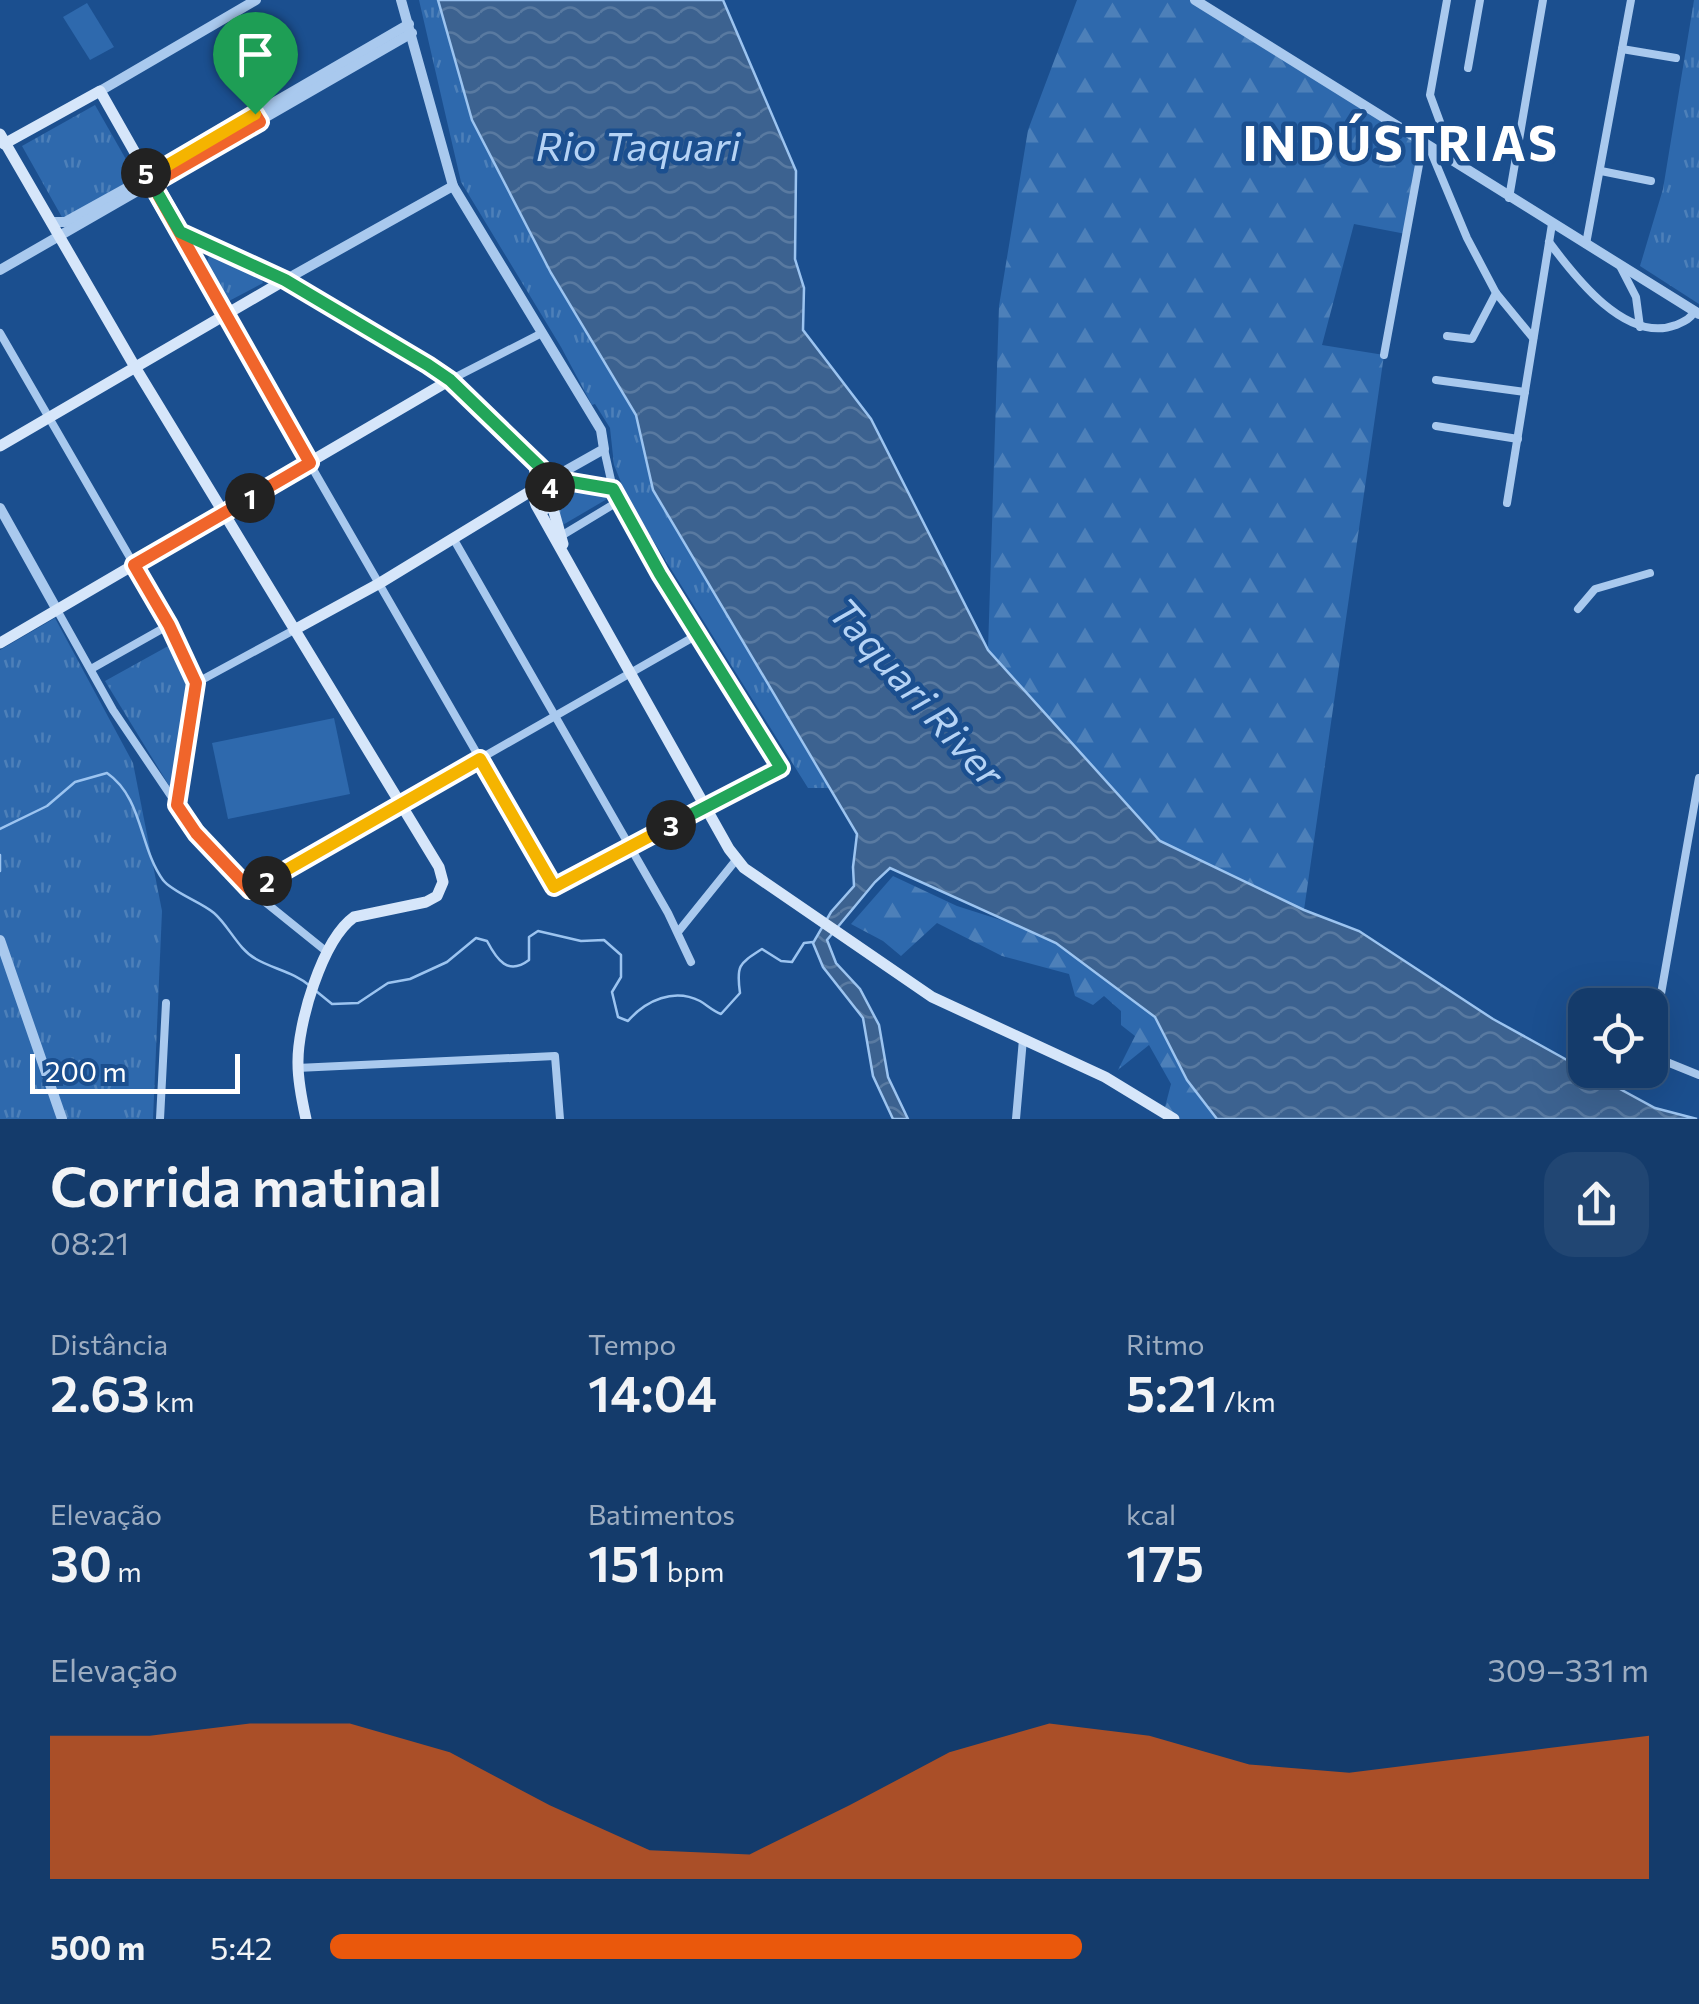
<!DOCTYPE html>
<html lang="pt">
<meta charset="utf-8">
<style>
body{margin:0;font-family:Commissioner,sans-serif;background:#214673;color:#f1f3f6;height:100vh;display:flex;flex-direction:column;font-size:38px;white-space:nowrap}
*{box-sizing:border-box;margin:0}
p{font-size:32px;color:#9dadc1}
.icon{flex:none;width:55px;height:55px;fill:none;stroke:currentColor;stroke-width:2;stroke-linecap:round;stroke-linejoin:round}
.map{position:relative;height:1119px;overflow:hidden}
.panel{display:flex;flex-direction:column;background:#143b6b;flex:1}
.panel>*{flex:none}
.tools{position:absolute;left:1568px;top:988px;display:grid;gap:20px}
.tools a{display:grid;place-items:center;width:100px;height:100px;border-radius:20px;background:#143b6b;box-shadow:0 10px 40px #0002,0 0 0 2px #33557e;font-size:50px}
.scale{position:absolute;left:30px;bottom:25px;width:210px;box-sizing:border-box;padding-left:10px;border:5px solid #fff;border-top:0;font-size:28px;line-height:35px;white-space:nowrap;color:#fff;-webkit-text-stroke:8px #1b4f8f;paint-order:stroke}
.pin{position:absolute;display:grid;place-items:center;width:85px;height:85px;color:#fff;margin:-102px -42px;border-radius:50% 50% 50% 0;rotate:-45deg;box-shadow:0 0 10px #0007}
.pin .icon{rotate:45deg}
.km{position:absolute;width:50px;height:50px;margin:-25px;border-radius:50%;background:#222;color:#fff;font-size:28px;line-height:50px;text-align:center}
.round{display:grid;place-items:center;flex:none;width:105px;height:105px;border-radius:30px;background:#214673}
.headline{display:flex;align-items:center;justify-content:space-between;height:170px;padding:0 50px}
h1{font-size:55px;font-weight:600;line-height:75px}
.figures{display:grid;grid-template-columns:repeat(3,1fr);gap:15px;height:170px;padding:10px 50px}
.figures div{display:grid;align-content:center}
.figures b{font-size:50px;font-weight:600}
.figures small{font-size:28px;font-weight:400}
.figures p{font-size:28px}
.chart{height:280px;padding:20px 50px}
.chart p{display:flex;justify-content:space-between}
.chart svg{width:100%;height:180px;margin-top:10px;fill:#ea580c;opacity:.7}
ul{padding:0 50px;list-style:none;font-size:32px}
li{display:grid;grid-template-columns:160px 120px 1fr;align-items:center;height:75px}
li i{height:25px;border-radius:12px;background:#ea580c}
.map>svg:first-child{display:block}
.grass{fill:#2e69ad}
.forest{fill:url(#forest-firs)}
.park{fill:url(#park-tufts)}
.water{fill:url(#water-waves);stroke:#9cc4f0;stroke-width:2.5}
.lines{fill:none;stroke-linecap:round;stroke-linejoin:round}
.stream{stroke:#9cc4f0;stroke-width:2.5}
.minor{stroke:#a9c9ee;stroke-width:8}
.tertiary{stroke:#a9c9ee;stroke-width:10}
.secondary{stroke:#d6e6fa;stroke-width:11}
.split-1-casing{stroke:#fff;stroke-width:20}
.split-2-casing{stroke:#fff;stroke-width:20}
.split-3-casing{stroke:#fff;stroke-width:20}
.split-4-casing{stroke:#fff;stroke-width:20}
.split-5-casing{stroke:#fff;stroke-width:20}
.split-6-casing{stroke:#fff;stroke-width:20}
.split-1{stroke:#f0652b;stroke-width:12}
.split-2{stroke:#f0652b;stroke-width:12}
.split-3{stroke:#f5b400;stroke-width:12}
.split-4{stroke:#22a559;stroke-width:12}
.split-5{stroke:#22a559;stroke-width:12}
.split-6{stroke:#f5b400;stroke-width:12}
.labels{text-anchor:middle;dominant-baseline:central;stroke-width:9;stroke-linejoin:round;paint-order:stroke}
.water-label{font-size:40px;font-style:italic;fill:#b5d3f5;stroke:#1b4f8f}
.district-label{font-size:48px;font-weight:bold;letter-spacing:2.5px;fill:#fff;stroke:#1b4f8f}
</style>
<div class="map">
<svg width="1699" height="1119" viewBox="0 0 1699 1119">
<defs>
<pattern id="forest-firs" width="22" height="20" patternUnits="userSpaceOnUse" patternTransform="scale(2.5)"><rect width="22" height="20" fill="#2e69ad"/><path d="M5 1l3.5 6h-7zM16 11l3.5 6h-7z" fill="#4d80b9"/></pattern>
<pattern id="park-tufts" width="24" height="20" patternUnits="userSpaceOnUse" patternTransform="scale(2.5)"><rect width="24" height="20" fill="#2e69ad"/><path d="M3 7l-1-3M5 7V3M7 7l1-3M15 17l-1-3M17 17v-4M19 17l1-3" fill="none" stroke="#4d80b9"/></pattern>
<pattern id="water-waves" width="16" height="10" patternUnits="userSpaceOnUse" patternTransform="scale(2.5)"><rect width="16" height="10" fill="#3c6290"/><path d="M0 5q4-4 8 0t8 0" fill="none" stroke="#597aa1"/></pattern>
</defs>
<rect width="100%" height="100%" fill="#1b4f8f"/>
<!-- grass -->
<g class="grass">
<polygon points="87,3 114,47 90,60 63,17"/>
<polygon points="334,718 350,794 228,819 212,743"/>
</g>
<!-- forest -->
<g class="forest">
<polygon points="1077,0 1195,0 1423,143 1406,234 1354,224 1322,345 1384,355 1304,910 1160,841 988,650 999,306 1028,130"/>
<polygon points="893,876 957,906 1064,940 1155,1017 1184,1075 1217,1119 1180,1119 1165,1107 1171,1084 1149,1045 1118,1070 1135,1036 1121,1025 1121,1011 1104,996 1093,1005 1075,996 1069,974 1002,956 937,923 901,956 883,941 851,924"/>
</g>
<!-- park -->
<g class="park">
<polygon points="419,0 438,0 472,120 551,273 636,415 653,490 829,788 808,788 629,502 614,465 610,428 595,404 592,405 561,347 461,182"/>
<polygon points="1694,0 1699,0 1699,304 1640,266 1663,189"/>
<polygon points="95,105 136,177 63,219 22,146"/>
<polygon points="209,255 260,276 263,283 229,301 207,263"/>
<polygon points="562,483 604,492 607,499 561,526 555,488"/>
<polygon points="55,618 133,763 162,911 153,1119 0,1119 0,650"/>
<polygon points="170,645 188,686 173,792 105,681"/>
</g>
<!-- water -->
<polygon class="water" points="438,0 723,0 796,171 795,259 804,288 803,330 871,419 988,650 1160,841 1304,910 1359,931 1493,1019 1585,1070 1655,1108 1697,1119 1217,1119 1187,1080 1155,1017 1056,943 890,868 875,882 827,940 836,963 860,989 879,1025 888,1077 908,1119 893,1119 873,1076 863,1018 823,967 813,943 831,912 854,886 853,867 857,834 653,490 636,415 551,273 472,120"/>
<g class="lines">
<!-- stream -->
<g class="stream">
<path d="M0,829L47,806L75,782L107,773C143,798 139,847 163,880C172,892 201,902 214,913C229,926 238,949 256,959C273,969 294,972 310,986"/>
<polyline points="0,855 0,871"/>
<path d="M316,991L332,1004L358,1003L388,983L410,979L447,962L476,938L487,941C497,960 508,976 529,960V937L538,931L581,941L604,940L621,955V977L612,992L618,1017L628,1021C646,1000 674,988 700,1001C707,1005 713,1011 721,1014L740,993C736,965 739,964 762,949L781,961L792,962L804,943L813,942"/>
</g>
<!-- minor -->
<g class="minor">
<polyline points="1447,0 1430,95 1454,160"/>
<polyline points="1622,49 1676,58"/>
<polyline points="1468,68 1480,0"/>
<polyline points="1429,147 1467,238 1496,293 1533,338"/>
<polyline points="1601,171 1651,181"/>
<polyline points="1509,198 1543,0"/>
<polyline points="180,232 224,315 554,887 781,769 659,575 613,489 604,449"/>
<path d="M1549,242C1575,277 1626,344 1676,325C1685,321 1689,320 1695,311"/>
<polyline points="1586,244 1631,0"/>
<polyline points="1620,266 1636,297 1640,327"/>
<polyline points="0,333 169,625 196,683 177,805"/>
<polyline points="1447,336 1472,339 1496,293"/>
<polyline points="1384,355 1423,143"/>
<polyline points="450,380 542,333"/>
<polyline points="1436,380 1525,392"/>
<polyline points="1436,426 1518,439"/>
<polyline points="552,493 557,484 565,481 613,489"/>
<polyline points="1507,503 1552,224"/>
<polyline points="561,536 619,501"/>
<polyline points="453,538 668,913 691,962"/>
<polyline points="1578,609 1595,589 1650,573"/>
<polyline points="57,610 113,710 196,833 250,890 327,952"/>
<polyline points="91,669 169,625"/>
<polyline points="196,683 294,630"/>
<polyline points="1699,778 1652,1045 1652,1056 1699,1075"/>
<polyline points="250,890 697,635"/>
<polyline points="678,932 736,860"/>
<polyline points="297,1068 555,1056 560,1119"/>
<polyline points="160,1119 166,1003"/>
<polyline points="1016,1119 1023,1039"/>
</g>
<!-- tertiary -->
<g class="tertiary">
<polyline points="401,0 453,186 601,430 604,449 549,480"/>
<polyline points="1195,0 1699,314"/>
<polyline points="100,91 256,0"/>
<polyline points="51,222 65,222 139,181 144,175 144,168 149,172 156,171 409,24"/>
<polyline points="0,270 412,33"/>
<polyline points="285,280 453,186"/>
<polyline points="0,508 57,610"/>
<polyline points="0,940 62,1119"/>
</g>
<!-- secondary -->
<g class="secondary">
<path d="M0,134L135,367L439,867L443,882L437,896L426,902L354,917C322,940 297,1025 298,1064C298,1082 302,1101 306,1119"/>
<polyline points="4,144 100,91 180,232 285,280 428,365 450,380 541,468 551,491"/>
<polyline points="0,446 285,280"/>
<polyline points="533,461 538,491 535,502 545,509 552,505 554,499 551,491 545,489"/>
<polyline points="536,505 729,849 744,868 932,997 1105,1077 1174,1119"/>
<polyline points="552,505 563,544"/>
<polyline points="294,630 380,583 549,480"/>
<polyline points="0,643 450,380"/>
</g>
</g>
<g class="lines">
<defs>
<polyline id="split-1" points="250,498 310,463 152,184 260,122 255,114"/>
<polyline id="split-2" points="250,498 134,565 169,625 196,683 177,805 196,833 250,890 267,881"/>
<polyline id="split-3" points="267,881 480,759 554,887 671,825"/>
<polyline id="split-4" points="550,487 552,492 557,484 566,481 613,489 660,574 781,768 671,825"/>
<polyline id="split-5" points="146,173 180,232 285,280 428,365 450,380 541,468 550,487"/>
<polyline id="split-6" points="146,173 144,168 149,172 156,172 255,114"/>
</defs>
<!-- split-1 casing -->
<use href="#split-1" class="split-1-casing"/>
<!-- split-2 casing -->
<use href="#split-2" class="split-2-casing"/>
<!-- split-3 casing -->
<use href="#split-3" class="split-3-casing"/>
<!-- split-4 casing -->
<use href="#split-4" class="split-4-casing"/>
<!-- split-5 casing -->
<use href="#split-5" class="split-5-casing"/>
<!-- split-6 casing -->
<use href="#split-6" class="split-6-casing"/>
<!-- split-1 -->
<use href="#split-1" class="split-1"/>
<!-- split-2 -->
<use href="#split-2" class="split-2"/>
<!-- split-3 -->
<use href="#split-3" class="split-3"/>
<!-- split-4 -->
<use href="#split-4" class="split-4"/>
<!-- split-5 -->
<use href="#split-5" class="split-5"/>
<!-- split-6 -->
<use href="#split-6" class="split-6"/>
</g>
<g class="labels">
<!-- water labels -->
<g class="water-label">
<text x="638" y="144">Rio Taquari</text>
<text transform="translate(918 691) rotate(48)">Taquari River</text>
</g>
<!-- district labels -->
<g class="district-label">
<text x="1401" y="141">INDÚSTRIAS</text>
</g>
</g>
</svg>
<div class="tools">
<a><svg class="icon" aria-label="locate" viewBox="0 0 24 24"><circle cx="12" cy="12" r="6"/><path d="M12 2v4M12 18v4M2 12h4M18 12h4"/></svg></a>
</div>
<div class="scale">200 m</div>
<div class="pin" style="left:255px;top:114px;background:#1e9e55"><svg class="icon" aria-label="arrive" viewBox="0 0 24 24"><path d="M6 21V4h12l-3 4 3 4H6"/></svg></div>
<b class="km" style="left:250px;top:498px">1</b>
<b class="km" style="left:267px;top:881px">2</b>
<b class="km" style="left:671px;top:825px">3</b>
<b class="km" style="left:550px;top:487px">4</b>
<b class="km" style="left:146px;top:173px">5</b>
</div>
<section class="panel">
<div class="headline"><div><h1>Corrida matinal</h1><p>08:21</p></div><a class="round"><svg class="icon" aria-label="share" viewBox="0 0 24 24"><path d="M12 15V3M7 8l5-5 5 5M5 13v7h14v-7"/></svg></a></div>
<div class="figures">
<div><p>Distância</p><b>2.63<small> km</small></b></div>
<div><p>Tempo</p><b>14:04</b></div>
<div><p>Ritmo</p><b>5:21<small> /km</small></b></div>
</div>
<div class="figures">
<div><p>Elevação</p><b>30<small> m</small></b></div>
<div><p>Batimentos</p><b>151<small> bpm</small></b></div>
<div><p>kcal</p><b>175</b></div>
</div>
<div class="chart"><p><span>Elevação</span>309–331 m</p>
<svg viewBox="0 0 160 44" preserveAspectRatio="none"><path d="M0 44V9L10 9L20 6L30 6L40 13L50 26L60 37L70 38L80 26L90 13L100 6L110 9L120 16L130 18L140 15L150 12L160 9V44z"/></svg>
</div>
<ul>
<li><b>500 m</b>5:42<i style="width:57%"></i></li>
</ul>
</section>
